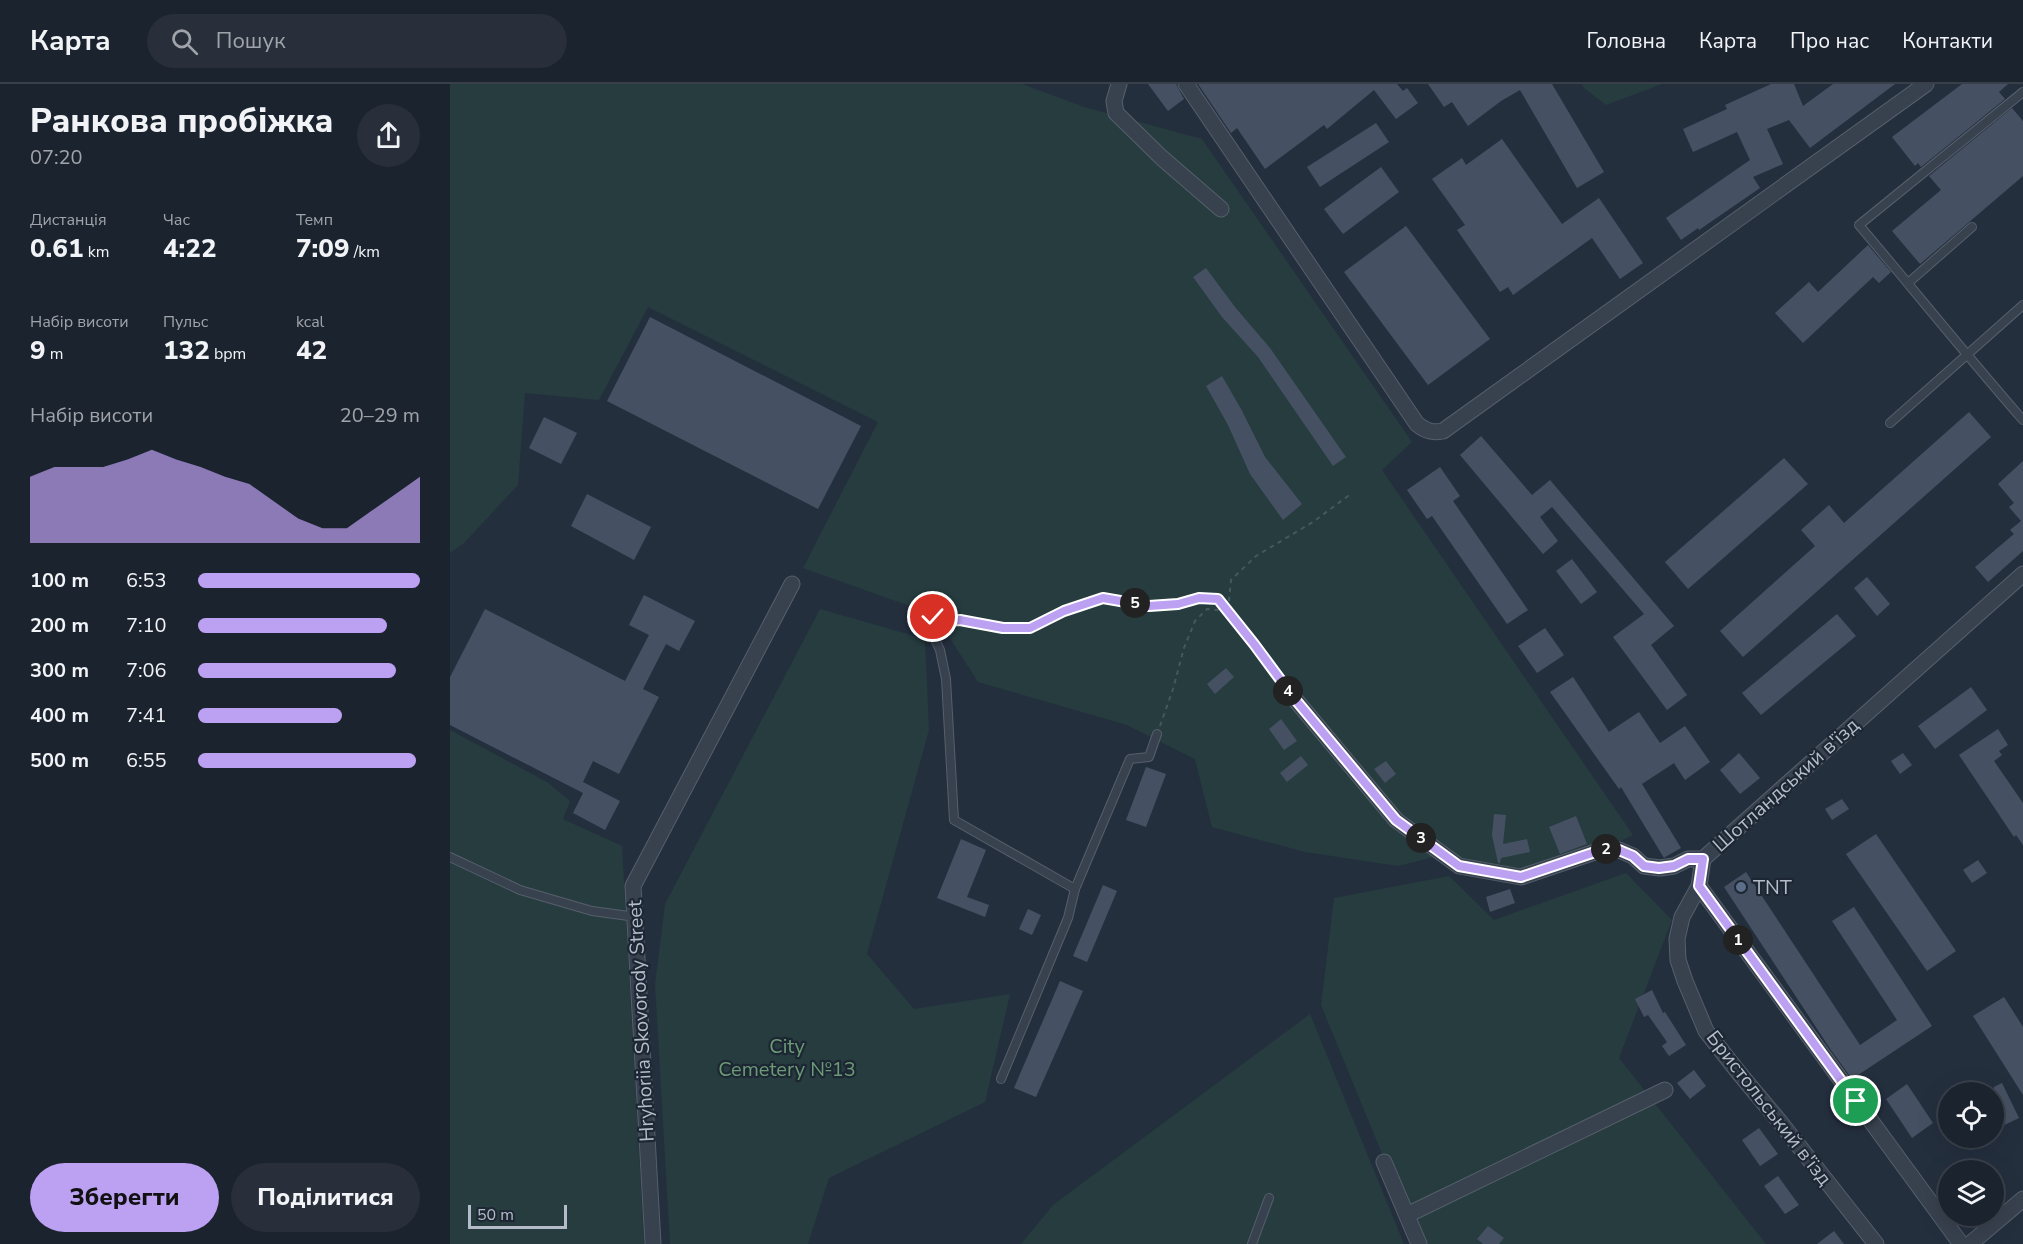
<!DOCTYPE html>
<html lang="uk">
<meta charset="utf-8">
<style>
body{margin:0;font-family:"Nunito Sans",sans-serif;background:#282f3a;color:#f1f3f6;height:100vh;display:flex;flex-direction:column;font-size:22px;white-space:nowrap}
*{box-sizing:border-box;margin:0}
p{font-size:20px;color:#a0a4aa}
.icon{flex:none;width:33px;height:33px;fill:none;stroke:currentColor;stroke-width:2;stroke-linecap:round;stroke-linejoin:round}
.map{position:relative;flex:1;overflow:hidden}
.sheet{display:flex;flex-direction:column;background:#1b232e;width:450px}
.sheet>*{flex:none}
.controls{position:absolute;left:1488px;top:998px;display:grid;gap:12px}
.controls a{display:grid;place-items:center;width:66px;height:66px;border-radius:50%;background:#1b232e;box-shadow:0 6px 24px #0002,0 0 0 2px #39404a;font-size:30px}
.scale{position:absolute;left:18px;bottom:15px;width:99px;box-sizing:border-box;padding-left:6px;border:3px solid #b4bcc9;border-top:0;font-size:16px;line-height:21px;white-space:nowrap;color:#b4bcc9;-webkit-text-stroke:4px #1d2633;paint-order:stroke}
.pin{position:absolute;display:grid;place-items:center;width:51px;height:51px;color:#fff;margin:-26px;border:3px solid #fff;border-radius:50%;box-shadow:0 2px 6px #0007}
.km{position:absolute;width:30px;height:30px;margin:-15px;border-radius:50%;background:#222;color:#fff;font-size:16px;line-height:30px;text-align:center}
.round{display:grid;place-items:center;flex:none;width:63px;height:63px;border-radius:32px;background:#282f3a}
.head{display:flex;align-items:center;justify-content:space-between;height:102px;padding:0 30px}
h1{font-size:33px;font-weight:800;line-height:45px}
.figures{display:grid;grid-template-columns:repeat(3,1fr);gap:9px;height:102px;padding:6px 30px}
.figures div{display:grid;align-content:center}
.figures b{font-size:26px;font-weight:800}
.figures small{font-size:16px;font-weight:400}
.figures p{font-size:16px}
.chart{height:168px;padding:12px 30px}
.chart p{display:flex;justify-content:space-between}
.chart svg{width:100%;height:108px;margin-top:6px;fill:#bca0f2;opacity:.7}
.action{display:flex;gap:12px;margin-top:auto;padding:12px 30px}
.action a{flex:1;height:69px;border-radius:36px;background:#bca0f2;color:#111;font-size:24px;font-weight:800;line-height:69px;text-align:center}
.action a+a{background:#282f3a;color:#f1f3f6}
ul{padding:0 30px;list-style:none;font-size:20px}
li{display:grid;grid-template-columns:96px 72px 1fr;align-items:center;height:45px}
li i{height:15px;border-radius:8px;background:#bca0f2}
header{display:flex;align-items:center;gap:36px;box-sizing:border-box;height:84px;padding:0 30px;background:#1b232e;border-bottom:2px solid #39404a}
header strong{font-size:28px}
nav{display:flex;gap:33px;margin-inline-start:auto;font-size:21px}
.search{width:420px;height:54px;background:#282f3a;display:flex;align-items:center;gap:15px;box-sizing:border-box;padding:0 21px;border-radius:33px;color:#a0a4aa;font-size:22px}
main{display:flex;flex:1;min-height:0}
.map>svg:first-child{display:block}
.green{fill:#263c3f}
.building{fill:#455162}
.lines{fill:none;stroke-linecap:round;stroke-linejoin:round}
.lane-casing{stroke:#565f6c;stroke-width:10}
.street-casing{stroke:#565f6c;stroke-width:17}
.path{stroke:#44595c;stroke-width:2;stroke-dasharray:4.5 4.5;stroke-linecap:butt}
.lane{stroke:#38414e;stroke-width:8}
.street{stroke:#38414e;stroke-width:15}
.route-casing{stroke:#fff;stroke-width:12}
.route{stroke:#bca0f2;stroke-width:8}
.service-dot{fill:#5c6f8a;stroke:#1d2633;stroke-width:2}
.labels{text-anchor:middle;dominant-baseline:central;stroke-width:4.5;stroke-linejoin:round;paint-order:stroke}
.street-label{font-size:20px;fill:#b4bcc9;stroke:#1d2633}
.poi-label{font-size:20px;fill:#b4bcc9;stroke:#1d2633;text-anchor:start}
.park-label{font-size:20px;fill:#6b9a76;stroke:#1d2633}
</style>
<header>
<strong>Карта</strong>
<div class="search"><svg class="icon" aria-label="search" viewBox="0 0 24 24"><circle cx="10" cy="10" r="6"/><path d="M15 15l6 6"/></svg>Пошук</div>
<nav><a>Головна</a><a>Карта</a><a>Про нас</a><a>Контакти</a></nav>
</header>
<main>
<section class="sheet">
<div class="head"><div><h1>Ранкова пробіжка</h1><p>07:20</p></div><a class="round"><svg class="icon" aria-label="share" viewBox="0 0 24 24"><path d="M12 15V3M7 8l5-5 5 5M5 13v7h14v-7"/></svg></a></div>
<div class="figures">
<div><p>Дистанція</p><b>0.61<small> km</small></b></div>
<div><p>Час</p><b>4:22</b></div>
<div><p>Темп</p><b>7:09<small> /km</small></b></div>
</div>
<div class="figures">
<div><p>Набір висоти</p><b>9<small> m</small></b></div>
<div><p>Пульс</p><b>132<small> bpm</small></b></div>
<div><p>kcal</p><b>42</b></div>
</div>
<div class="chart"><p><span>Набір висоти</span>20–29 m</p>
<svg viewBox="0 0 160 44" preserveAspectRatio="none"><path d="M0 44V17L10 13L20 13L30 13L40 10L50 6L60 10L70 13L80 17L90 20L100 27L110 34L120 38L130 38L140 31L150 24L160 17V44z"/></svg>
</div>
<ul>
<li><b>100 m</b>6:53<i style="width:100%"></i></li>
<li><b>200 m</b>7:10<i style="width:85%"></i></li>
<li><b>300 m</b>7:06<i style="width:89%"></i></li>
<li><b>400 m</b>7:41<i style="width:65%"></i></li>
<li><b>500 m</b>6:55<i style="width:98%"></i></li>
</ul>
<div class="action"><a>Зберегти</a><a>Поділитися</a></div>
</section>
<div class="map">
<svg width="1573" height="1160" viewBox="0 0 1573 1160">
<rect width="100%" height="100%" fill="#242f3e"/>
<!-- green -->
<g class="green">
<polygon points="0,0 572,0 634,23 752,55 962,358 932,386 1183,751 1093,794 984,773 948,782 855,768 762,743 745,675 677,641 528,598 485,531 353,484 428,338 198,223 149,316 75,309 68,401 14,459 0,469"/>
<polygon points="1132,0 1212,0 1156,21 1134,4"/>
<polygon points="370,525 475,555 479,646 417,870 464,925 560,910 535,1018 379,1094 358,1160 220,1160 205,900 215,820"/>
<polygon points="0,646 97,698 120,717 113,735 172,762 194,1160 0,1160"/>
<polygon points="1176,789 1222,836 1169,974 1316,1160 969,1160 871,921 884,814 999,792 1044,836"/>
<polygon points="860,930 954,1160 571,1160 603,1121"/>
</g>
<!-- building -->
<g class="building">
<polygon points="698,0 726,0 734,15 718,27"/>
<polygon points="748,0 947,0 953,7 957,4 968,19 946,35 924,6 877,45 874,41 815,85 787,44 781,49"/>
<polygon points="978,0 1102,0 1154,88 1127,104 1070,6 1051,17 1018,42 1002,18 994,23"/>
<polygon points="1321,0 1344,0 1353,22 1383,0 1445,0 1360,64 1339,36 1317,45 1333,80 1303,93 1310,104 1249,146 1248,144 1231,156 1216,134 1300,76 1287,48 1243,68 1233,45 1277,25 1275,21"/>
<polygon points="1512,0 1558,0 1549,8 1555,15 1471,83 1468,79 1465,82 1442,53"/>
<polygon points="1562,24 1573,37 1573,92 1470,180 1442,147 1491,106 1479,92"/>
<polygon points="926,39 939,58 870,103 857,83"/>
<polygon points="1052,55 1112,140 1149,114 1193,179 1170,195 1142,154 1063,211 1058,203 1050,208 1007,146 1015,141 982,95 1012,74 1016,81"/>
<polygon points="931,83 949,108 893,150 874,125"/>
<polygon points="956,142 1040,255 978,301 894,188"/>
<polygon points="1418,161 1441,188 1429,199 1423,193 1353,259 1325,229 1359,198 1368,208"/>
<polygon points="756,184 785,223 820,264 896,373 883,382 808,273 772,233 743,193"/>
<polygon points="200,233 411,342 368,425 157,317"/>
<polygon points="772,292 791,325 815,373 852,420 833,436 800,390 778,341 756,302"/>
<polygon points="1519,328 1541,353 1293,573 1270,547 1365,462 1351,446 1379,421 1394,439"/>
<polygon points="94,333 127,349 111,380 79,364"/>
<polygon points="1031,352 1082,411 1100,396 1224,542 1201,561 1237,611 1217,626 1163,553 1194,530 1102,423 1090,433 1108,457 1093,470 1010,371"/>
<polygon points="1334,374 1358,400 1238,505 1215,478"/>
<polygon points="1573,377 1573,467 1538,498 1525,483 1564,450 1560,446 1571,437 1559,423 1564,419 1548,400"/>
<polygon points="990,383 1010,412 1003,417 1078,526 1057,540 982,432 977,435 957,406"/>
<polygon points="137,410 201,443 184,476 121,442"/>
<polygon points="1122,475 1147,508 1131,520 1106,487"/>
<polygon points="1417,493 1440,520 1427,532 1404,504"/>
<polygon points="194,511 245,537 229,567 216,560 193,605 209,613 169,690 143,677 133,698 170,717 155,746 123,729 133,709 0,641 0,593 35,525 175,597 199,551 179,541"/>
<polygon points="1387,530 1406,552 1311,631 1292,609"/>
<polygon points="1095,544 1114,571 1087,589 1068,562"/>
<polygon points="776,584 784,593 765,610 757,600"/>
<polygon points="1123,593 1159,648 1189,628 1210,659 1235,642 1260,678 1235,696 1224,679 1192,700 1231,764 1215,773 1214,774 1171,703 1169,705 1100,608"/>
<polygon points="1521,603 1537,626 1485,665 1468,642"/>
<polygon points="831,635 847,657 834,666 819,645"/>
<polygon points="1548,645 1558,661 1549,667 1552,671 1544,677 1573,719 1573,761 1566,751 1564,753 1509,671"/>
<polygon points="1289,669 1310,694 1290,710 1270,686"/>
<polygon points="1453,669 1462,681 1450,690 1441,677"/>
<polygon points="851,672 858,681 837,698 830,689"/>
<polygon points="936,677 946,690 935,699 924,685"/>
<polygon points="696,683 716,690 696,743 676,736"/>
<polygon points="1392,715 1399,725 1382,736 1375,725"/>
<polygon points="1044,730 1056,731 1053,760 1077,755 1080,768 1051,774 1050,779 1048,779 1042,751"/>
<polygon points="1126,732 1137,760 1110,770 1099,743"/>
<polygon points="1426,750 1506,867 1477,887 1396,770"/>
<polygon points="511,755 536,766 517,813 539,821 535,833 487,814"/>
<polygon points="1528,776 1537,789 1522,799 1513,786"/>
<polygon points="1296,788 1410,961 1447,936 1382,837 1404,823 1482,942 1402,995 1381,966 1274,803"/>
<polygon points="653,801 667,807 637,878 623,872"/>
<polygon points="1060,805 1065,819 1040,828 1036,813"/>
<polygon points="578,825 591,831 582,851 569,845"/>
<polygon points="610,897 633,907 586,1013 564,1004"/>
<polygon points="1202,906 1213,929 1215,928 1236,961 1219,972 1212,962 1217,958 1198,931 1194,933 1185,915"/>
<polygon points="1554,913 1573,943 1573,1011 1523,932"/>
<polygon points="1244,986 1256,1002 1240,1015 1227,999"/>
<polygon points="1552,999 1569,1034 1546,1045 1544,1040 1544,1003"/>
<polygon points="1457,1000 1483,1039 1462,1054 1436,1015"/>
<polygon points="1309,1044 1328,1070 1310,1082 1292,1056"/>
<polygon points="1328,1092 1349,1121 1335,1130 1314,1102"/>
<polygon points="1038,1142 1054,1154 1049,1160 1033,1160 1027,1155"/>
<polygon points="1384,1147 1394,1160 1367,1160"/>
</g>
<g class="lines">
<defs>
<g id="lane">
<path d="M1573,8L1409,141C1464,206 1517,272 1573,336"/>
<polyline points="1458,199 1522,143"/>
<polyline points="1440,339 1573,221"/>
<polyline points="477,538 490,566 496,595 504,736 625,805"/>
<polyline points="0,773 70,806 142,827 186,833"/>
<polyline points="551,995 618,834 625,805 680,675 699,673 707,650"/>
<polyline points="802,1160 819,1114"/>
</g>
<g id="street">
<polyline points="669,0 664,17 666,29 712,74 771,125"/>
<path d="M736,0L967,340C976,347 982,349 993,347L1476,0"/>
<polyline points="844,614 946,736 1009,782 1071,793 1154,765 1169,766 1183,772 1194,782 1210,784 1224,782 1238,775 1253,775 1573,490"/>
<polyline points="1253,775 1249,802 1232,833 1227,855 1228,876 1235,897 1256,947 1289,989 1330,1038 1426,1160"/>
<polyline points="1249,802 1511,1160"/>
<polyline points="934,1078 969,1160"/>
<polyline points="957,1131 1215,1006"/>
<polyline points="203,1160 183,802 342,500"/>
<polyline points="1520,1160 1573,1115"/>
</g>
</defs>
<!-- lane casing -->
<use href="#lane" class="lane-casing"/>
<!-- street casing -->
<use href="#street" class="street-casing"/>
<!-- path -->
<g class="path">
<polyline points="778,526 781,496 806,472 863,438 902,409"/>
<polyline points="489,538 510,536 553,544 580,544 614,527 653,514 699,522 728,520 749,514 768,515 778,527"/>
<polyline points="710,642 723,605 734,564 745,537 757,525 778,527 835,602"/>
</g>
<!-- lane -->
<use href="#lane" class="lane"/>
<!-- street -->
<use href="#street" class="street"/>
</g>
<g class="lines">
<defs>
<polyline id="route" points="483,533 486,537 510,536 553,544 580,544 614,527 653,514 699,522 728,520 749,514 768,515 804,560 844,614 946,736 1009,782 1071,793 1154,765 1169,766 1183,772 1194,782 1209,784 1224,782 1238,775 1253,775 1249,802 1406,1017"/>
</defs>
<!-- route casing -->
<use href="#route" class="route-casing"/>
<!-- route -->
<use href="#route" class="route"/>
</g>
<!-- markers -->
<circle class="service-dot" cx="1291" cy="803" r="6"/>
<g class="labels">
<!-- street labels -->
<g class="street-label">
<text transform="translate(1336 701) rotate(-42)">Шотландський в'їзд</text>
<text transform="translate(191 937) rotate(-93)">Hryhoriia Skovorody Street</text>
<text transform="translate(1319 1024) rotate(52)">Бристольський в'їзд</text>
</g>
<!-- poi labels -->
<g class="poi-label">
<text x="1303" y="803">TNT</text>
</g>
<!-- park labels -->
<g class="park-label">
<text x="337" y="962">City<tspan x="337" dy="23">Cemetery №13</tspan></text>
</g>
</g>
</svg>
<div class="controls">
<a><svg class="icon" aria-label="locate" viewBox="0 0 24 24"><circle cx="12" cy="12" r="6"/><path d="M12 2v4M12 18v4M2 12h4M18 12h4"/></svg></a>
<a><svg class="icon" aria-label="layers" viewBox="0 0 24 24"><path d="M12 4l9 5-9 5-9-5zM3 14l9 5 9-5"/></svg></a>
</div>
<div class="scale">50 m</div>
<div class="pin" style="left:1406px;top:1017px;background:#1e9e55"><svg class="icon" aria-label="arrive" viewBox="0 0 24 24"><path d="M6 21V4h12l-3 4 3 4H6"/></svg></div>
<div class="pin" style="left:483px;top:533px;background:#d93025"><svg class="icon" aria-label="check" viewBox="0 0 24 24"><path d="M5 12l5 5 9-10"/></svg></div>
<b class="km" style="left:1288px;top:856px">1</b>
<b class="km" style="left:1156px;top:765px">2</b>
<b class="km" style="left:971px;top:754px">3</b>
<b class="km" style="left:838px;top:607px">4</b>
<b class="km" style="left:685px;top:519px">5</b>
</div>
</main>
